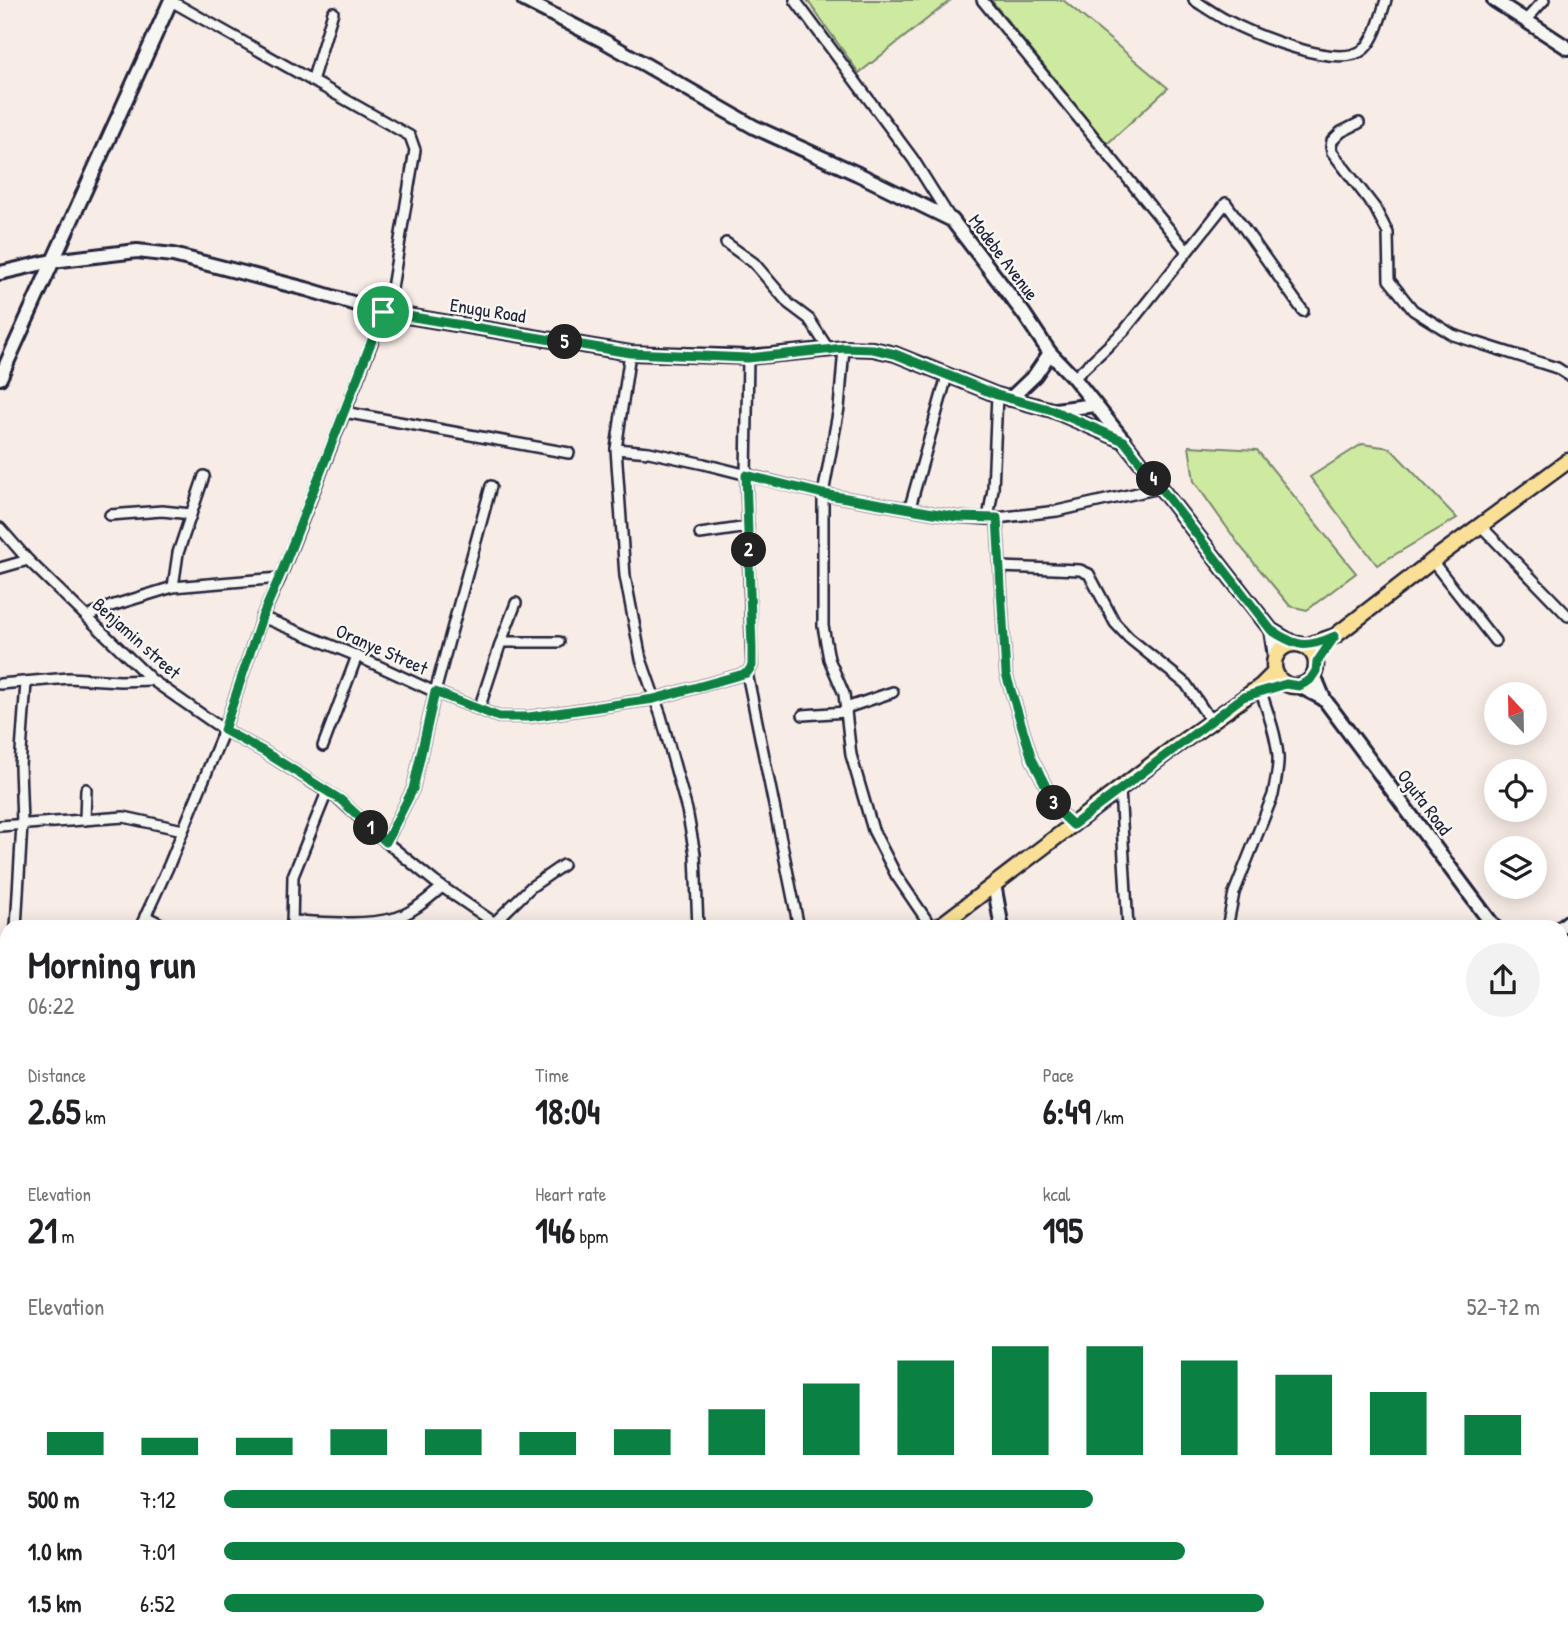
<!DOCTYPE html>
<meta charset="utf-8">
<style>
body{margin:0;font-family:"Patrick Hand",sans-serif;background:#f2f2f2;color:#202124;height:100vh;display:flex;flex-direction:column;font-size:26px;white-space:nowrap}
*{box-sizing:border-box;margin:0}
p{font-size:23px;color:#757577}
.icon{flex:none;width:38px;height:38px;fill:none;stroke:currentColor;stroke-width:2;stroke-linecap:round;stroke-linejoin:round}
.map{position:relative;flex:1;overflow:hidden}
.details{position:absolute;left:0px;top:920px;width:1568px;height:726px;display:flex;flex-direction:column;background:#fff;border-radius:21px 21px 0 0;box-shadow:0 4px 18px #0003}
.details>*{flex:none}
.needle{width:46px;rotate:338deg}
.fabs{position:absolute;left:1484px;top:682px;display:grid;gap:14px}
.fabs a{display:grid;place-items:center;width:63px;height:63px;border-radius:50%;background:#fff;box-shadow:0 4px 18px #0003;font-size:35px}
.pin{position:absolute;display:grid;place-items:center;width:60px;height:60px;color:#fff;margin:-30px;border:4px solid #fff;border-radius:50%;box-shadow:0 2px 7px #0007}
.km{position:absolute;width:35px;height:35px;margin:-18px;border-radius:50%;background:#222;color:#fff;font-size:19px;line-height:35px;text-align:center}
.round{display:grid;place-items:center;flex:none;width:74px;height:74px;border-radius:37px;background:#f2f2f2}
.overview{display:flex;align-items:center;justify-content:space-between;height:119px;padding:0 28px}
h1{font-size:38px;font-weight:700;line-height:52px}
.stats{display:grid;grid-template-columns:repeat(3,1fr);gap:10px;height:119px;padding:7px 28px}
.stats div{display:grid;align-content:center}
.stats b{font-size:35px;font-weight:700}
.stats small{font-size:19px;font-weight:400}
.stats p{font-size:19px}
.chart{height:196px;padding:14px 28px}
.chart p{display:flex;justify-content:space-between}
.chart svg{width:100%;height:126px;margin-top:7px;stroke:#0b8043;stroke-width:6}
ul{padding:0 28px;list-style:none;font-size:23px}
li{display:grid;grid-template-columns:112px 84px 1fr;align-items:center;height:52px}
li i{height:18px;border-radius:9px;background:#0b8043}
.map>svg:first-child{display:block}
.green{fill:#ceeaa1;stroke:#78866e;stroke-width:2}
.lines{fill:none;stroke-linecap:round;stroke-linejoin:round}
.street-casing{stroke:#22223b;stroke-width:14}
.secondary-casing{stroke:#22223b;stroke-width:18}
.primary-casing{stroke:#22223b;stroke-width:19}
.street{stroke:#f6f6f2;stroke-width:9}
.secondary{stroke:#f6f6f2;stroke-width:12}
.primary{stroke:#fadf96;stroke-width:14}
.route-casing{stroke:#fff;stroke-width:14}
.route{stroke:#0b8043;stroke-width:9}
.labels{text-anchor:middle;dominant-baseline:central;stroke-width:5;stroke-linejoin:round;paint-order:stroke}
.street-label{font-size:19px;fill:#22223b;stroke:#f6f6f2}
</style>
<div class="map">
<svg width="1568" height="1646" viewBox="0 0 1568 1646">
<rect width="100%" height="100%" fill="#f8ece6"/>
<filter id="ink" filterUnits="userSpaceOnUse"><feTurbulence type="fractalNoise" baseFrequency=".0143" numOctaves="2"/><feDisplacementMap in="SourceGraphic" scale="14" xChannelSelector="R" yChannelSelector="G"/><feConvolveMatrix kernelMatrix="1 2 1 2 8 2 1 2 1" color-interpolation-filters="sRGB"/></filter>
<g filter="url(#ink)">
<!-- green -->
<g class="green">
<polygon points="807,0 951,0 859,73"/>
<polygon points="991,0 1063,0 1168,88 1107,144"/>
<polygon points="1362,444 1390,448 1457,518 1377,565 1310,477"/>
<polygon points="1189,446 1257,450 1356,573 1307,610 1290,606 1240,546 1194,481"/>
</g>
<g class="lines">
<defs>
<g id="street">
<polyline points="795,0 913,159 950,218"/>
<polyline points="982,0 1187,251"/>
<path d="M1194,0C1205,7 1215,14 1226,20C1253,34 1339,71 1364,49C1376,38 1381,15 1386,0"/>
<polyline points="1525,21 1544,0"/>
<polyline points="312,81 333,12"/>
<polyline points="1359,123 1341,132 1332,141 1331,147 1332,152 1375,208 1388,233 1389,280 1413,310 1453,335 1557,368 1568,375"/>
<polyline points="726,243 754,263 789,304 809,319 829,350"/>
<polyline points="844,348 839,408 823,494 823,626 829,659 844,694 851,755 873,830 896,875 932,928"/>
<polyline points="630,353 616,449 625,576 641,659 661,716 687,810 695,854 698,928"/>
<polyline points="1074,378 1124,331 1226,203 1303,311"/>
<polyline points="344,412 569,453"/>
<polyline points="616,449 649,452 704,464 823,494 957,517 988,519 1057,511 1160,488"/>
<polyline points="910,507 947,376"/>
<polyline points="110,515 162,511 191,514"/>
<polyline points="997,518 1006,674 1032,759 1059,812 1073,825"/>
<polyline points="988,519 993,489 997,395"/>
<polyline points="1480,525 1568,616"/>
<polyline points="0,528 28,560 152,680 224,730 263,751 340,800 386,842 435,882 502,928"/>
<polyline points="700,534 748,527"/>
<polyline points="1432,561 1495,641"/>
<polyline points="1000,567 1080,570 1089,574 1115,623 1129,638 1186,684 1211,721"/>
<polyline points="0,568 28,560"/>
<polyline points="173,587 178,553 204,476"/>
<polyline points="87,617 111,606 173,587 280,578"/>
<polyline points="262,617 357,656 435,692 499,717 529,717 654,699 747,673 752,666 746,475 748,357"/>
<polyline points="501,642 559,642"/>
<polyline points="747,673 799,928"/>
<polyline points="0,684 69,678 120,681 152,680"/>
<polyline points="846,708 893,692"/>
<polyline points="479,709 501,642 516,603"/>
<polyline points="803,715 846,712"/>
<polyline points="323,746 357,656"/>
<polyline points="1120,789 1128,928"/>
<polyline points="85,820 86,789"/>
<polyline points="0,826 124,817 183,830"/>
<polyline points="386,842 413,789 435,692 491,486"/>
<polyline points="145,916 169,928"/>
<path d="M292,921C324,922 360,926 391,919C409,916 428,899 442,887"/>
<polyline points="495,922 531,887 563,865"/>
<polyline points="16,928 22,824 20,766 26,683"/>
<polyline points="140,928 169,865 224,730 262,617 280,578 391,294 415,150 410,136 171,1"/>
<polyline points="292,928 293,876 327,792"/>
<path d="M1227,928L1234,893L1273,795C1275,783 1279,769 1278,756C1276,734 1268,713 1261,692"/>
<polyline points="1561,1150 1568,1155"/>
<polyline points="0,1237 7,1261"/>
<polyline points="0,1320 7,1318"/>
<polyline points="1561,1325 1568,1324"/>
<polyline points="0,1396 7,1393"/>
<polyline points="1561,1546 1568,1542"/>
<polyline points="0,1618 7,1613"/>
<polyline points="133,1640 135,1646"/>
<polyline points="267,1640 272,1646"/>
<polyline points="487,1640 488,1646"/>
<polyline points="579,1640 580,1646"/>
<polyline points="867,1640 870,1646"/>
<polyline points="0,1642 4,1646"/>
<polyline points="223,1646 231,1640"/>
<polyline points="740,1646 748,1640"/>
<polyline points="1356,1646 1369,1640"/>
<polyline points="1565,1646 1568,1644"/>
</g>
<g id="secondary">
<polyline points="524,0 604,41 754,127 858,174 952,220 1024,314 1050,353 1074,378 1124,441 1271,630 1293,643"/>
<polyline points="1494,0 1568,48"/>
<polyline points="0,273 52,261 137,251 173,255 306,289 383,312 630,353 748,357 844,348 873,349 895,354 997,395 1052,410 1124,441"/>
<polyline points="0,378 171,0"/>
<polyline points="1010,399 1035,375 1050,353"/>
<polyline points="1055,410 1095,405"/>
<polyline points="1271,630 1275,657"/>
<polyline points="1314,675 1324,699 1495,928"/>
<polyline points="1299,686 1324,699"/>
<polyline points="994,884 1002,928"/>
<polyline points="1560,928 1568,922"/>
<polyline points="1561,1013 1568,1022"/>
<polyline points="1561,1434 1568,1431"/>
<polyline points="0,1521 7,1517"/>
<polyline points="1200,1640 1201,1646"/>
<polyline points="1148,1646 1160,1640"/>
</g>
<g id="primary">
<circle cx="1295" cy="665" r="21"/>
<polyline points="1306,646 1335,636 1432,561 1568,461"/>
<polyline points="937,928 1172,749 1261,686 1275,672"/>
<polyline points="0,1047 7,1047"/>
</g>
</defs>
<!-- street casing -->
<use href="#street" class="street-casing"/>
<!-- secondary casing -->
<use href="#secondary" class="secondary-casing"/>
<!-- primary casing -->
<use href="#primary" class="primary-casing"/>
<!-- street -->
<use href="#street" class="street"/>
<!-- secondary -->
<use href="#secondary" class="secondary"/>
<!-- primary -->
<use href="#primary" class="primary"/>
</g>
</g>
<g class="lines" filter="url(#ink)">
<defs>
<path id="route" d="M383,312L630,353L748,358L844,348L873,349L895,354L997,395L1052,410L1124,441L1271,630C1297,647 1306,649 1335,636L1317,662L1316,671L1310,680L1299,686L1286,684L1243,697L1073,825L1059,812L1032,759L1006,674L997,518L957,517L823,494L746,475L752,648V666L747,673L654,699L529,717H499L435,692L413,789L386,842L341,800L263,751L224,730L262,617L282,571Z"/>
</defs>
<!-- route casing -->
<use href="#route" class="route-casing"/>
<!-- route -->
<use href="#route" class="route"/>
</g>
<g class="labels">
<!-- street labels -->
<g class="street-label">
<text transform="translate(1004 257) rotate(53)">Modebe Avenue</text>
<text transform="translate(488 310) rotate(9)">Enugu Road</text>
<text transform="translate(137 638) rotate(42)">Benjamin street</text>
<text transform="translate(382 649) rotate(24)">Oranye Street</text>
<text transform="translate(1425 802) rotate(53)">Oguta Road</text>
</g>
</g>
</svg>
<div class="fabs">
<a><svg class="needle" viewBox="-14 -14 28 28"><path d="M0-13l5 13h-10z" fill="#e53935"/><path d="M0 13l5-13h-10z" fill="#757577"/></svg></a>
<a><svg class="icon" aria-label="locate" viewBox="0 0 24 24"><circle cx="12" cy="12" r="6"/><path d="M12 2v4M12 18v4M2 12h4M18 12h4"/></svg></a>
<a><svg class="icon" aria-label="layers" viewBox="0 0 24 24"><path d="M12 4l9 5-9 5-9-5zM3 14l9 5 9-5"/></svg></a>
</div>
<div class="pin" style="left:383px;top:312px;background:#1e9e55"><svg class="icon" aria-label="arrive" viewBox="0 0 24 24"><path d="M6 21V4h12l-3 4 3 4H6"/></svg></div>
<b class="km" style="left:371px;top:828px">1</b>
<b class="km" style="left:749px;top:550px">2</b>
<b class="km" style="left:1054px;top:803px">3</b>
<b class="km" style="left:1154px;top:479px">4</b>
<b class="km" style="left:565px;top:342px">5</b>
<section class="details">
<div class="overview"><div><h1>Morning run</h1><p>06:22</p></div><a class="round"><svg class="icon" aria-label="share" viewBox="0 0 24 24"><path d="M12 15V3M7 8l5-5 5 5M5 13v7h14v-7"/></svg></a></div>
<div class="stats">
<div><p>Distance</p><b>2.65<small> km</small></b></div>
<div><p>Time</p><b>18:04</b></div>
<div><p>Pace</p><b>6:49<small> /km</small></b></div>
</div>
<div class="stats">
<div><p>Elevation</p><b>21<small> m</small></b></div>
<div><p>Heart rate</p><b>146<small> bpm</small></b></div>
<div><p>kcal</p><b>195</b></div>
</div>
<div class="chart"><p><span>Elevation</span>52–72 m</p>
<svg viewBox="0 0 160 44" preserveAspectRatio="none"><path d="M5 44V36M15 44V38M25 44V38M35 44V35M45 44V35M55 44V36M65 44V35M75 44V28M85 44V19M95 44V11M105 44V6M115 44V6M125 44V11M135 44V16M145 44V22M155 44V30"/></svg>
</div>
<ul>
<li><b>500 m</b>7:12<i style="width:66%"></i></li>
<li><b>1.0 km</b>7:01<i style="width:73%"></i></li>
<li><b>1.5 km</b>6:52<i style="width:79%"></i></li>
</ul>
</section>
</div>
